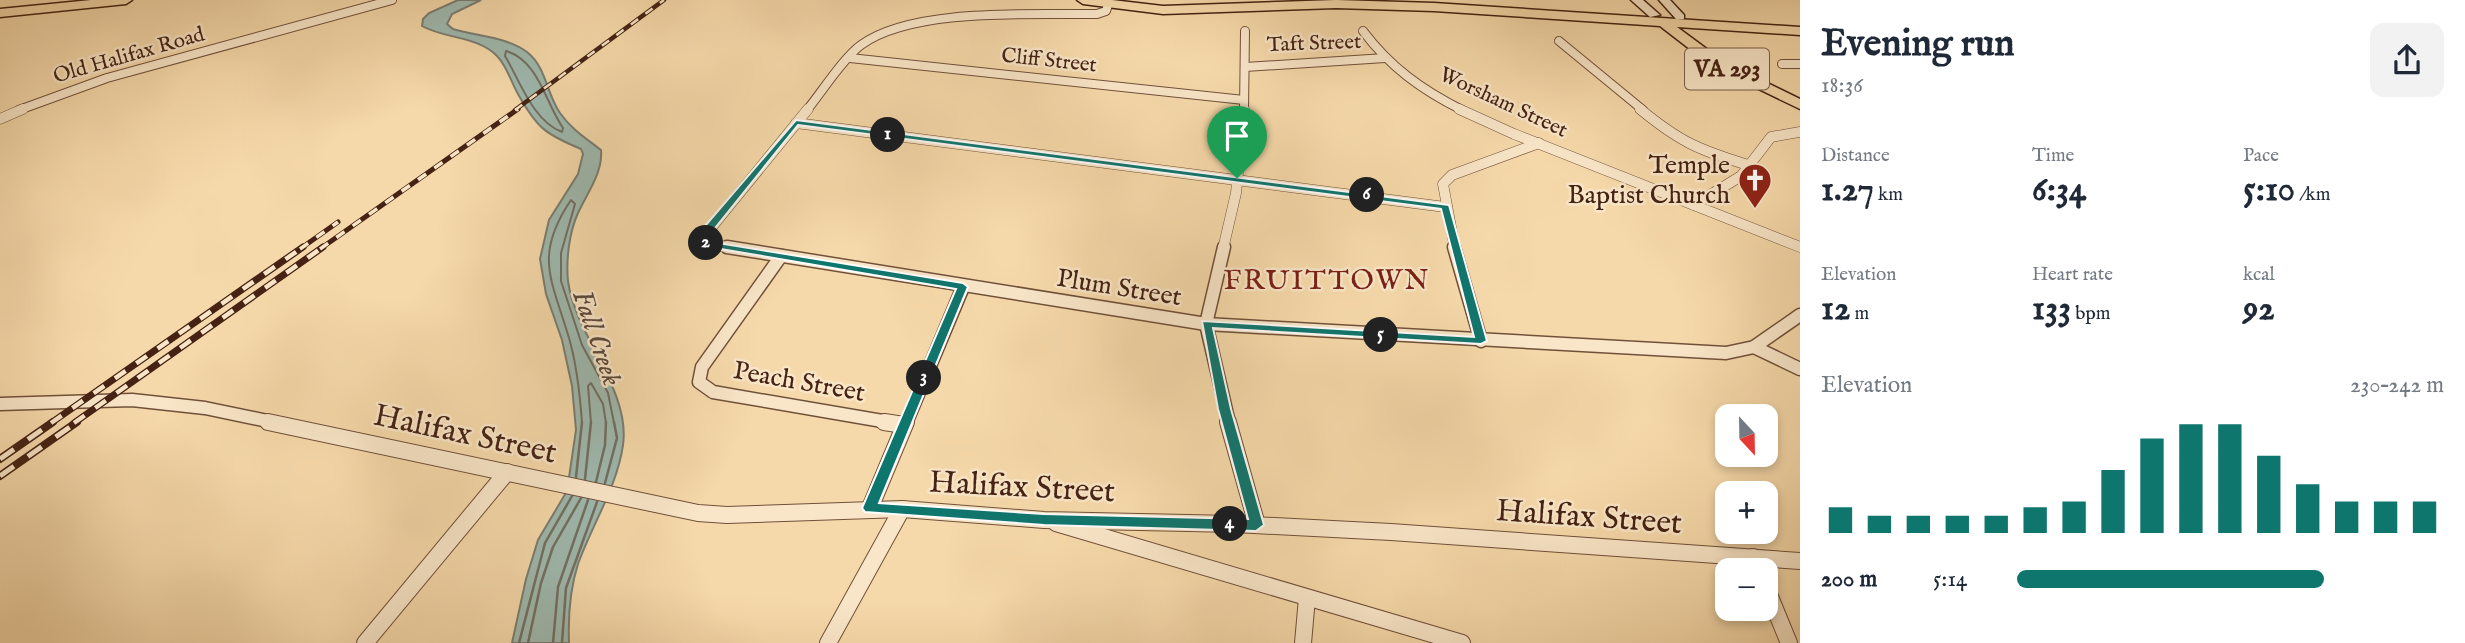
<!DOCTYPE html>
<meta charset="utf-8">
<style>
body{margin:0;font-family:"IM FELL English",serif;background:#f2f2f3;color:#1f2937;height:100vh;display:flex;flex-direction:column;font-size:26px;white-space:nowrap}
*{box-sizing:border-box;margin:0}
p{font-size:23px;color:#747a83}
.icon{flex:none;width:38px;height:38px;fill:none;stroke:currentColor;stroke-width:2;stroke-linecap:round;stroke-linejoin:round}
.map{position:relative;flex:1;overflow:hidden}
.side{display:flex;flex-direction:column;background:#fff;width:665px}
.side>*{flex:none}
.needle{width:46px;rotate:158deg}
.tools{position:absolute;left:1715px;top:404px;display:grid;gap:14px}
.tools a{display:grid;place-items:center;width:63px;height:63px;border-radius:14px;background:#fff;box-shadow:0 4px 10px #0003;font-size:35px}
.pin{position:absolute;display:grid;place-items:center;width:60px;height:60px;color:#fff;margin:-72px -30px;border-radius:50% 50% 50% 0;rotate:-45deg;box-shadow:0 0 7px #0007}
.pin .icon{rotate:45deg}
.km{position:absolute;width:35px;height:35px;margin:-18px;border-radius:50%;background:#222;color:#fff;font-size:19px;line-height:35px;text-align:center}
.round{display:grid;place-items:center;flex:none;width:74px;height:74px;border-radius:14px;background:#f2f2f3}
.headline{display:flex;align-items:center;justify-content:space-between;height:119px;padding:0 21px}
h1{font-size:38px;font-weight:700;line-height:52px}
.figures{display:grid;grid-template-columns:repeat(3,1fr);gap:10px;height:119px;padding:7px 21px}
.figures div{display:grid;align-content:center}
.figures b{font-size:35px;font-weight:700}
.figures small{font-size:19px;font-weight:400}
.figures p{font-size:19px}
.chart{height:196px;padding:14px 21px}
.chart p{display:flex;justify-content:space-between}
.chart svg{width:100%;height:126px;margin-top:7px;stroke:#0f766e;stroke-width:6}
ul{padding:0 21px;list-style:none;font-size:23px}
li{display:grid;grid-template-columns:112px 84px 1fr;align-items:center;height:52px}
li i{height:18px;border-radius:9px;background:#0f766e}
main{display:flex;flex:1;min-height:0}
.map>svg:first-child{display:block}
.water{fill:#9eb9af;stroke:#7a7d71;stroke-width:2}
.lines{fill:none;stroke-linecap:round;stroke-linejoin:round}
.shore-far1{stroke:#726e62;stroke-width:2}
.shore{stroke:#726e62;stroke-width:2.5}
.street-far3-casing{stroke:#71503a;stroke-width:10}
.street-far2-casing{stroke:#71503a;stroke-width:11}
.street-far1-casing{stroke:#71503a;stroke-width:15}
.street-casing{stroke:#71503a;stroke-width:18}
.secondary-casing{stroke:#452214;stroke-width:3}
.primary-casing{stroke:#452214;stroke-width:3}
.street-far3{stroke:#f9e6c8;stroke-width:8}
.street-far2{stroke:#f9e6c8;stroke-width:10}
.street-far1{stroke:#f9e6c8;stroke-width:12}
.street{stroke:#f9e6c8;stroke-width:16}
.secondary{fill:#f9e6c8;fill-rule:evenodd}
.primary{fill:#f6d9aa;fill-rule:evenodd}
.rail-far3-casing{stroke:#452214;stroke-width:4.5}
.rail-far2-casing{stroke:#452214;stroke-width:5}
.rail-far1-casing{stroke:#452214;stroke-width:7}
.rail-casing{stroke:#452214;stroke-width:8}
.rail-far3{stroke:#f9e6c8;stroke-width:2.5;stroke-dasharray:9;stroke-linecap:butt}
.rail-far2{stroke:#f9e6c8;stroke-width:3.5;stroke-dasharray:10;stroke-linecap:butt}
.rail-far1{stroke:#f9e6c8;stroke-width:4.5;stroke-dasharray:13;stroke-linecap:butt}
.rail{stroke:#f9e6c8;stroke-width:5;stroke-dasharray:17;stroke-linecap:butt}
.route{fill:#0f766e;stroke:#fff;stroke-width:2;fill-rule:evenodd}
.labels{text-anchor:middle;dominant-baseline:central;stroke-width:5;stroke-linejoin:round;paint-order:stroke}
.far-street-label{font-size:21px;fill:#452214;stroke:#f9e6c8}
.shield{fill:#f9e6c8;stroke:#7b5d4a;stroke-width:2}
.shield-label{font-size:24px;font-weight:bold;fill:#452214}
.poi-label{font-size:26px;fill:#452214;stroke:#f9e6c8;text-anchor:end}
.street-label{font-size:26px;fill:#452214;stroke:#f9e6c8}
.neighbourhood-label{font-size:28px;letter-spacing:2px;fill:#7a1f14;stroke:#f9e6c8}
.water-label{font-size:28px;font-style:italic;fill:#5b483b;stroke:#f9e6c8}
.near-street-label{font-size:32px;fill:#452214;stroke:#f9e6c8}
</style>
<main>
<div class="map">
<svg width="1800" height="643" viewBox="0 0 1800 643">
<rect width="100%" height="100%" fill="#f6d9aa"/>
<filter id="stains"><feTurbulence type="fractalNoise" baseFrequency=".00286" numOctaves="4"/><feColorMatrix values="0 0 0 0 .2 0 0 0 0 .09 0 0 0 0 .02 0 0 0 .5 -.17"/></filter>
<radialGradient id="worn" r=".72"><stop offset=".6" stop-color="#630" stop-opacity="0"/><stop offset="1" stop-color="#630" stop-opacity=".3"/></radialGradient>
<!-- water -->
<path class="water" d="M458,0H481L452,14L447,24L453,29C476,36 507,37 527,52C547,68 546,93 560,113C571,129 587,139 601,150C603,173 587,193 578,213C569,233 566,260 568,281C575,335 631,390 623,445C617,487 592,525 578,564C570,589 568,617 569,643H512L526,579L538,540L567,491L576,430L572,386L562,340L546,294L540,259L549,220L578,174L583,154L581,149C545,134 537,128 518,94C511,82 507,66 497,56C478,36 445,39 422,26L423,19L429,13Z"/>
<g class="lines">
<!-- shore-far1 -->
<g class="shore-far1">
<path d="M506,51C539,61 545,102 563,128L562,132C533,121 520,81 505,56Z"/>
<path d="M582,423C580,395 577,365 569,338C552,280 533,256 571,200L575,204L561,253V281L582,345L608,393L614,423"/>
<polyline points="591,423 588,386 591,383 603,404 606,423"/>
</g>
<!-- shore -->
<g class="shore">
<polyline points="576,477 582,422"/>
<polyline points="585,479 591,422"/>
<polyline points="596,482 605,445 606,422"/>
<polyline points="605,483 617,438 614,422"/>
<polyline points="519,643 545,543 572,496"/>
<polyline points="528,643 541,583 553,547 581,498"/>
<polyline points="553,643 558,587 588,500"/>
<polyline points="562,643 566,588 597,502"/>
</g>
<defs>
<g id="street-far3">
<path d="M1363,31C1390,67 1422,90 1462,110"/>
<polyline points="1559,41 1643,110"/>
<polyline points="850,58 1244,100"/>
<polyline points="1782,64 1800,64"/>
<polyline points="1245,67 1385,58"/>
<polyline points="19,110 107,78 392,0"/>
<path d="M807,110C821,93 844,57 861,45C913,7 1034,15 1097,14L1106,11L1108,5"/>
<polyline points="1244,110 1245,31"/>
</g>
<g id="street-far2">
<polyline points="1459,109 1514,134 1800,247"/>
<path d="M1640,109C1680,142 1699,150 1748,165"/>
<polyline points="0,119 23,109"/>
<polyline points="796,123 1445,207"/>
<polyline points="1694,205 1741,176 1771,137 1800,132"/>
<polyline points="738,249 709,244 702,239 808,109"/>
<polyline points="1223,249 1236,193 1244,109"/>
<polyline points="1455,249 1443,184 1452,175 1539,143"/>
</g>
<g id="street-far1">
<polyline points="727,247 1206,324 1726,353 1754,347 1800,315"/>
<polyline points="1224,247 1206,324 1229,423"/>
<polyline points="1454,247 1481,341"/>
<polyline points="781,256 702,367 699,382 713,392 894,423"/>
<polyline points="1754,347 1800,369"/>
<polyline points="0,404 132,400 205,408 277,423"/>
<polyline points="906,423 963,287"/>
</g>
<g id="street">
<polyline points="268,422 698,513 727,515 902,509 1044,520 1235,524 1391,532 1800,561"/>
<polyline points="884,422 904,425"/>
<polyline points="1228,422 1257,525"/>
<polyline points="870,508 906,422"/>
<polyline points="1056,523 1462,643"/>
<polyline points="1753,557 1759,570"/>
<polyline points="1766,587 1789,643"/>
<polyline points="365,643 507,472"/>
<polyline points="828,643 902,509"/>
<polyline points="1303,643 1307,598"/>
</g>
<g id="secondary">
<polygon points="1631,0 1643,0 1660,15 1650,17"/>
<polygon points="1659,0 1670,0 1684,15 1684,19 1676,19"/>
</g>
<g id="primary">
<polygon points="91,0 132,0 126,4 0,17 0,9"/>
<polygon points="1077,0 1112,0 1163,6 1336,0 1434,3 1800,27 1800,35 1677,27 1723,61 1800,99 1800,109 1713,67 1660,26 1434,11 1336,8 1163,14 1083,4"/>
</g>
</defs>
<!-- street-far3 casing -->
<use href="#street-far3" class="street-far3-casing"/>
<!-- street-far2 casing -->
<use href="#street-far2" class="street-far2-casing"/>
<!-- street-far1 casing -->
<use href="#street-far1" class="street-far1-casing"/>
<!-- street casing -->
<use href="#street" class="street-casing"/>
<!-- secondary casing -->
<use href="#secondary" class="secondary-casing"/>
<!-- primary casing -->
<use href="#primary" class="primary-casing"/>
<!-- street-far3 -->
<use href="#street-far3" class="street-far3"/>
<!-- street-far2 -->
<use href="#street-far2" class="street-far2"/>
<!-- street-far1 -->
<use href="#street-far1" class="street-far1"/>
<!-- street -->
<use href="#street" class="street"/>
<!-- secondary -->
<use href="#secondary" class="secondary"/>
<!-- primary -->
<use href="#primary" class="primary"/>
<defs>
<polyline id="rail-far3" points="515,110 664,0"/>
<g id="rail-far2">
<polyline points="300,249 338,222"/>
<polyline points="320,249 518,109"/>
</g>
<g id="rail-far1">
<polyline points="51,423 303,247"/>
<polyline points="74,423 323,247"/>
</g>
<g id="rail">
<polyline points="0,459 53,422"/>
<polyline points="0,476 77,422"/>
</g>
</defs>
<!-- rail-far3 casing -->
<use href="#rail-far3" class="rail-far3-casing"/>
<!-- rail-far2 casing -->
<use href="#rail-far2" class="rail-far2-casing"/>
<!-- rail-far1 casing -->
<use href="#rail-far1" class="rail-far1-casing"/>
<!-- rail casing -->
<use href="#rail" class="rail-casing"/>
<!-- rail-far3 -->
<use href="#rail-far3" class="rail-far3"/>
<!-- rail-far2 -->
<use href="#rail-far2" class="rail-far2"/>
<!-- rail-far1 -->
<use href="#rail-far1" class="rail-far1"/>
<!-- rail -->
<use href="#rail" class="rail"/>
</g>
<!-- route -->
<path class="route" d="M796,120L1449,205L1487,341L1481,344L1213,328L1231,409L1264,525L1256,531L1044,525L865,512L862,508L956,289L709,247L698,241L699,233ZM798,125L1441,209L1474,337L1202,321L1218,409L1248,519L1044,514L879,503L968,287L963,283L712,242L707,238Z"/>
<!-- icons -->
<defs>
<symbol id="church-pin" viewBox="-11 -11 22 30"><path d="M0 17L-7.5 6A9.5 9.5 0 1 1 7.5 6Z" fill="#8f2418" stroke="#f9e6c8"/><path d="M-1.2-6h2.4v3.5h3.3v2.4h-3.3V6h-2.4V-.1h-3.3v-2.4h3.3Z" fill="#fff"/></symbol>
</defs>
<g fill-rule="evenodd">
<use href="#church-pin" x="1736" y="161" width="38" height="52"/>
</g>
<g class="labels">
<!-- far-street labels -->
<g class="far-street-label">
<text transform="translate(1314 44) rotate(-2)">Taft Street</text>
<text transform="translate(129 56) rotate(-16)">Old Halifax Road</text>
<text transform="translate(1049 61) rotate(6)">Cliff Street</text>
<text transform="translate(1503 103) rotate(25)">Worsham Street</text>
</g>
<!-- shield labels -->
<rect class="shield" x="1685" y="48.5" width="84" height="41" rx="5"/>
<g class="shield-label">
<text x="1727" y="69">VA 293</text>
</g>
<!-- poi labels -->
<g class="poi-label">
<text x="1730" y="165">Temple<tspan x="1730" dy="30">Baptist Church</tspan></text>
</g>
<!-- street labels -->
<g class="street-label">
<text transform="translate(1119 288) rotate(9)">Plum Street</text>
<text transform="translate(799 382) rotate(10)">Peach Street</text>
</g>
<!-- neighbourhood labels -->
<g class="neighbourhood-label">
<text x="1327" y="281">FRUITTOWN</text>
</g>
<!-- water labels -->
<g class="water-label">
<text transform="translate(596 338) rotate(71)">Fall Creek</text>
</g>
<!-- near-street labels -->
<g class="near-street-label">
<text transform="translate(465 435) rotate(12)">Halifax Street</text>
<text transform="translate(1022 488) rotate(3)">Halifax Street</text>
<text transform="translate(1589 518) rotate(4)">Halifax Street</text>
</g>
</g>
<rect width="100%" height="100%" filter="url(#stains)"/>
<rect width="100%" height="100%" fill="url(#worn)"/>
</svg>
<div class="tools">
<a><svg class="needle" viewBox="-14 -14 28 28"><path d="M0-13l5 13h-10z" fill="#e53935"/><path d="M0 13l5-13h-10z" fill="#747a83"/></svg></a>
<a>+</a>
<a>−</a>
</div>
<div class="pin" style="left:1237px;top:178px;background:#1e9e55"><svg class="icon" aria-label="arrive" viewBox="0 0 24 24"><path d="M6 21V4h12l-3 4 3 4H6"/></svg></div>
<b class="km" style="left:888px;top:135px">1</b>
<b class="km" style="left:706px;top:243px">2</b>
<b class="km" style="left:924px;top:378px">3</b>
<b class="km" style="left:1230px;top:524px">4</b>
<b class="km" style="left:1381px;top:335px">5</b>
<b class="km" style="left:1367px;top:195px">6</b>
</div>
<section class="side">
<div class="headline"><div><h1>Evening run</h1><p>18:36</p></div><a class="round"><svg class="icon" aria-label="share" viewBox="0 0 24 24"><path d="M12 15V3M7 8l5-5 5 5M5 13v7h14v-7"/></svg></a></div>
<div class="figures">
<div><p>Distance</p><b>1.27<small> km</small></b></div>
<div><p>Time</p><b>6:34</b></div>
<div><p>Pace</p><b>5:10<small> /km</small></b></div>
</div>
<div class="figures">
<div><p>Elevation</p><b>12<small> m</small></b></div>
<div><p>Heart rate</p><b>133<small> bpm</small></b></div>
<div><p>kcal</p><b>92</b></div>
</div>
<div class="chart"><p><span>Elevation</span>230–242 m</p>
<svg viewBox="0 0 160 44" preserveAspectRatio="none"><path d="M5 44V35M15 44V38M25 44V38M35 44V38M45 44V38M55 44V35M65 44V33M75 44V22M85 44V11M95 44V6M105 44V6M115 44V17M125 44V27M135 44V33M145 44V33M155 44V33"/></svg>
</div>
<ul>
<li><b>200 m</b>5:14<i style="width:72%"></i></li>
</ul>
</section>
</main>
